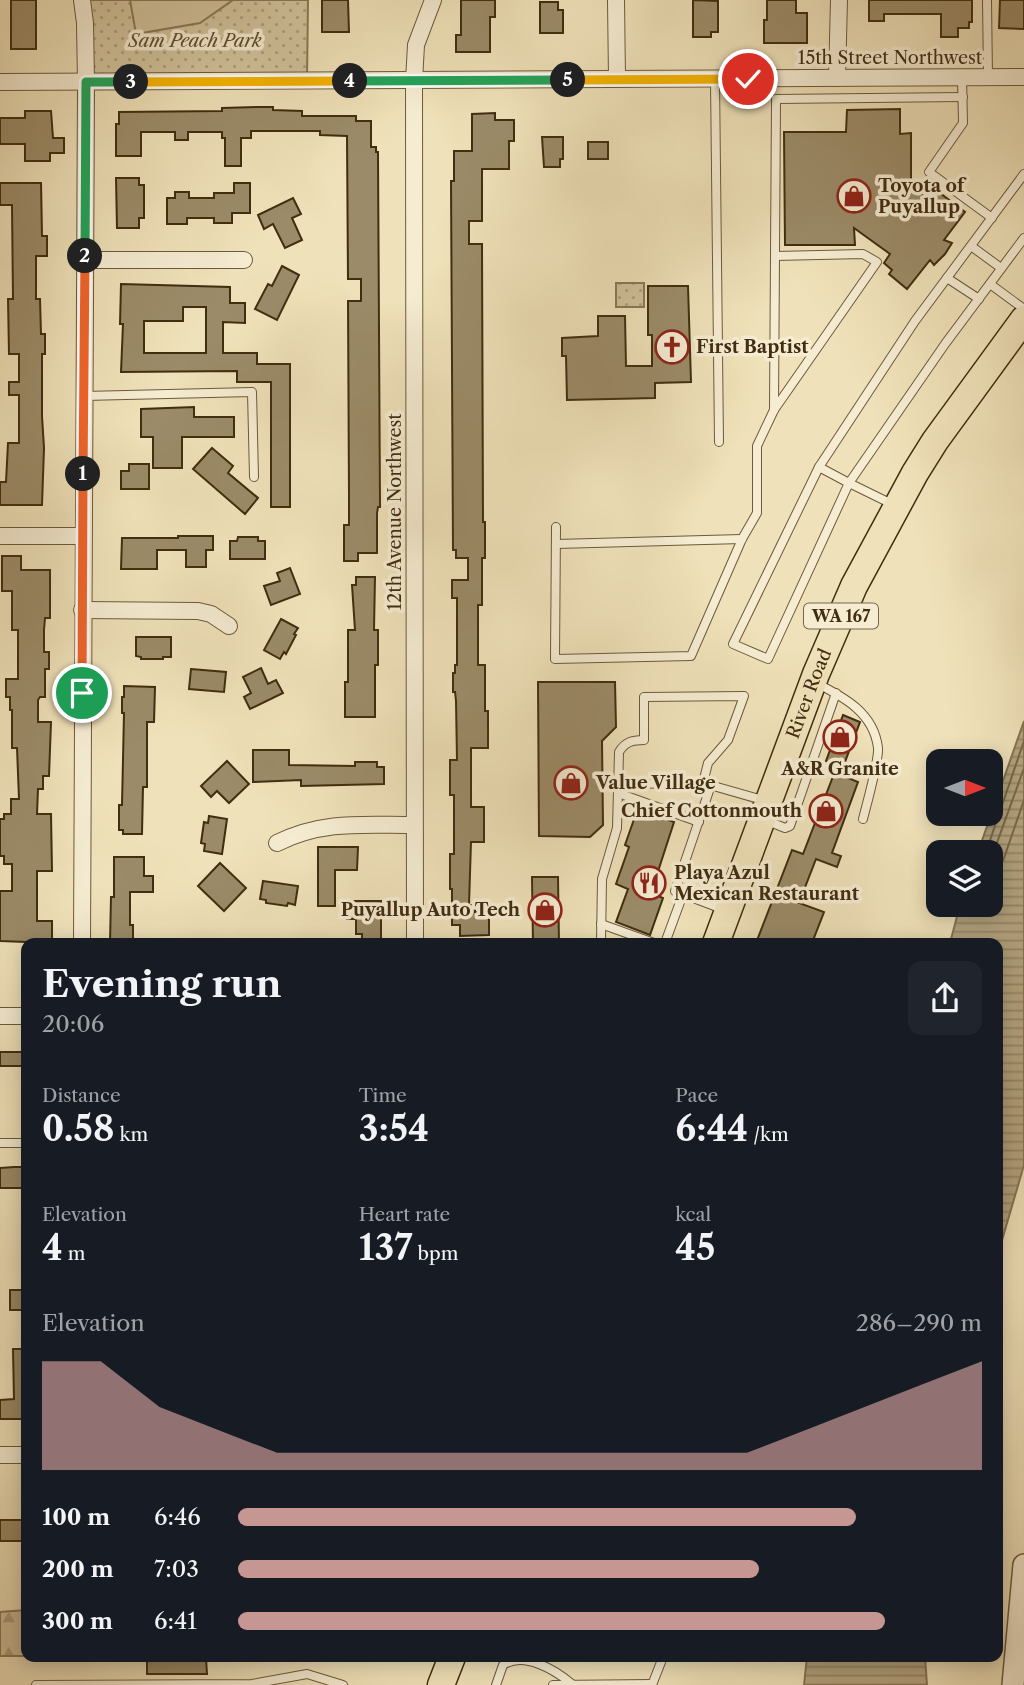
<!DOCTYPE html>
<meta charset="utf-8">
<style>
body{margin:0;font-family:"Libre Caslon Text",serif;background:#20242c;color:#f1f3f6;height:100vh;display:flex;flex-direction:column;font-size:26px;white-space:nowrap}
*{box-sizing:border-box;margin:0}
p{font-size:23px;color:#9ea1a6}
.icon{flex:none;width:38px;height:38px;fill:none;stroke:currentColor;stroke-width:2;stroke-linecap:round;stroke-linejoin:round}
.map{position:relative;flex:1;overflow:hidden}
.details{position:absolute;left:21px;top:938px;width:982px;height:724px;display:flex;flex-direction:column;background:#171b24;border-radius:14px;box-shadow:0 4px 18px #0003}
.details>*{flex:none}
.needle{width:46px;rotate:90deg}
.fabs{position:absolute;left:926px;top:749px;display:grid;gap:14px}
.fabs a{display:grid;place-items:center;width:77px;height:77px;border-radius:14px;background:#171b24;box-shadow:0 4px 18px #0003;font-size:35px}
.pin{position:absolute;display:grid;place-items:center;width:60px;height:60px;color:#fff;margin:-30px;border:4px solid #fff;border-radius:50%;box-shadow:0 2px 7px #0007}
.km{position:absolute;width:35px;height:35px;margin:-18px;border-radius:50%;background:#222;color:#fff;font-size:19px;line-height:35px;text-align:center}
.round{display:grid;place-items:center;flex:none;width:74px;height:74px;border-radius:14px;background:#20242c}
.overview{display:flex;align-items:center;justify-content:space-between;height:119px;padding:0 21px}
h1{font-size:38px;font-weight:700;line-height:52px}
.figures{display:grid;grid-template-columns:repeat(3,1fr);gap:10px;height:119px;padding:7px 21px}
.figures div{display:grid;align-content:center}
.figures b{font-size:35px;font-weight:700}
.figures small{font-size:19px;font-weight:400}
.figures p{font-size:19px}
.chart{height:196px;padding:14px 21px}
.chart p{display:flex;justify-content:space-between}
.chart svg{width:100%;height:126px;margin-top:7px;fill:#c59692;opacity:.7}
ul{padding:0 21px;list-style:none;font-size:23px}
li{display:grid;grid-template-columns:112px 84px 1fr;align-items:center;height:52px}
li i{height:18px;border-radius:9px;background:#c59692}
.map>svg:first-child{display:block}
.forest{fill:url(#forest-firs);stroke:#897856;stroke-width:2}
.park{fill:url(#park-dots);stroke:#897856;stroke-width:2}
.pitch{fill:#d1c29c;stroke:#897856;stroke-width:2}
.water{fill:url(#water-rules);stroke:#867453;stroke-width:2}
.lines{fill:none;stroke-linecap:round;stroke-linejoin:round}
.shore{stroke:#7a6848;stroke-width:2}
.building{fill:#9b8b68;stroke:#412d10;stroke-width:2;fill-rule:evenodd}
.service-casing{stroke:#6c5a3a;stroke-width:10}
.minor-casing{stroke:#6c5a3a;stroke-width:18}
.tertiary-casing{stroke:#6c5a3a;stroke-width:24}
.primary-casing{stroke:#412d10;stroke-width:29}
.service{stroke:#f5ecd2;stroke-width:8}
.minor{stroke:#f5ecd2;stroke-width:16}
.tertiary{stroke:#f5ecd2;stroke-width:21}
.primary{stroke:#efe1b9;stroke-width:26}
.split-1-casing{stroke:#fff;stroke-width:14}
.split-2-casing{stroke:#fff;stroke-width:14}
.split-3-casing{stroke:#fff;stroke-width:14}
.split-4-casing{stroke:#fff;stroke-width:14}
.split-5-casing{stroke:#fff;stroke-width:14}
.split-6-casing{stroke:#fff;stroke-width:14}
.split-1{stroke:#f0652b;stroke-width:9}
.split-2{stroke:#f0652b;stroke-width:9}
.split-3{stroke:#22a559;stroke-width:9}
.split-4{stroke:#f5b400;stroke-width:9}
.split-5{stroke:#22a559;stroke-width:9}
.split-6{stroke:#f5b400;stroke-width:9}
.labels{text-anchor:middle;dominant-baseline:central;stroke-width:7;stroke-linejoin:round;paint-order:stroke}
.shield{fill:#f5ecd2;stroke:#77664a;stroke-width:2}
.shield-label{font-size:16px;font-weight:bold;fill:#412d10}
.park-label{font-size:18px;font-style:italic;fill:#5e4b2c;stroke:#f5ecd2}
.street-label{font-size:18px;fill:#412d10;stroke:#f5ecd2}
.poi-label{font-size:18px;font-weight:bold;fill:#412d10;stroke:#f5ecd2;text-anchor:start}
</style>
<div class="map">
<svg width="1024" height="1685" viewBox="0 0 1024 1685">
<defs>
<pattern id="forest-firs" width="22" height="20" patternUnits="userSpaceOnUse" patternTransform="scale(1.75)"><rect width="22" height="20" fill="#d1c29c"/><path d="M5 1l3.5 6h-7zM16 11l3.5 6h-7z" fill="#ab9e7e"/></pattern>
<pattern id="park-dots" width="8" height="8" patternUnits="userSpaceOnUse" patternTransform="scale(1.75)"><rect width="8" height="8" fill="#d1c29c"/><path d="M2 2h.1M6 6h.1" fill="none" stroke="#ab9e7e" stroke-width="1.8" stroke-linecap="round"/></pattern>
<pattern id="water-rules" width="6" height="5" patternUnits="userSpaceOnUse" patternTransform="scale(1.75)"><rect width="6" height="5" fill="#b4a480"/><path d="M0 2.5h6" fill="none" stroke="#948667"/></pattern>
</defs>
<rect width="100%" height="100%" fill="#efe1b9"/>
<filter id="stains"><feTurbulence type="fractalNoise" baseFrequency=".00286" numOctaves="4"/><feColorMatrix values="0 0 0 0 .2 0 0 0 0 .09 0 0 0 0 .02 0 0 0 .5 -.17"/></filter>
<radialGradient id="worn" r=".72"><stop offset=".6" stop-color="#630" stop-opacity="0"/><stop offset="1" stop-color="#630" stop-opacity=".3"/></radialGradient>
<!-- forest -->
<polygon class="forest" points="26,1610 26,1656 0,1656 0,1612"/>
<!-- park -->
<g class="park">
<polygon points="82,0 308,0 307,81 86,82"/>
<rect x="616" y="283" width="28" height="24"/>
</g>
<!-- pitch -->
<polygon class="pitch" points="130,0 233,0 200,23 136,34"/>
<!-- water -->
<g class="water">
<polygon points="1024,721 1024,1165 998,1254 998,943 950,943 960,905 990,905 990,852 978,852"/>
<polygon points="807,1657 925,1657 927,1685 804,1685"/>
</g>
<g class="lines">
<!-- shore -->
<g class="shore">
<polyline points="986,852 1024,741"/>
<polyline points="990,862 1024,768"/>
<polyline points="990,875 1003,861 1024,800"/>
</g>
</g>
<!-- building -->
<g class="building">
<rect x="11" y="0" width="25" height="49"/>
<polygon points="322,0 348,0 349,32 322,32"/>
<polygon points="461,0 495,0 495,17 490,17 490,52 456,52 456,35 461,35"/>
<polygon points="693,0 718,1 718,32 711,32 711,37 693,37"/>
<polygon points="767,0 796,0 796,13 807,13 807,43 764,43 764,20 767,20"/>
<polygon points="869,0 972,0 972,22 969,22 969,28 958,28 958,37 941,37 941,14 884,14 884,21 869,21"/>
<polygon points="1000,0 1024,0 1024,29 999,28"/>
<polygon points="540,2 558,2 558,10 563,10 563,33 540,33"/>
<polygon points="258,107 273,107 273,110 302,111 302,116 356,116 356,121 371,121 371,147 376,147 376,152 378,152 380,507 378,507 377,513 377,553 358,553 358,561 344,561 344,525 349,525 349,494 348,301 361,301 361,279 348,279 347,136 320,135 320,131 251,131 251,138 241,138 241,166 225,166 225,138 222,138 222,132 188,132 188,140 175,140 175,132 141,132 141,156 116,156 116,124 119,124 119,112 222,111 222,108"/>
<polygon points="900,109 900,134 911,133 911,186 930,201 936,190 965,212 944,240 952,243 945,254 934,265 930,260 907,289 889,274 892,270 884,263 890,254 854,228 855,245 785,245 784,132 846,132 847,110"/>
<polygon points="25,111 51,111 53,138 64,138 64,153 50,153 50,161 25,161 25,144 0,144 0,118 25,118"/>
<polygon points="495,113 495,120 514,120 514,141 509,141 509,169 482,169 482,221 469,221 469,244 482,244 483,522 485,522 485,558 482,558 482,605 478,605 478,665 485,665 485,711 488,711 488,748 471,748 471,807 484,807 484,842 471,842 469,905 475,905 475,912 489,912 489,935 460,936 460,925 452,925 452,889 450,889 450,854 454,854 454,795 450,795 450,760 457,760 456,701 455,692 453,692 453,673 455,673 455,665 457,665 457,598 452,598 452,580 468,580 468,558 456,558 456,550 453,550 451,181 454,181 454,151 472,151 472,114"/>
<polygon points="542,137 563,137 563,159 560,159 560,167 544,167"/>
<rect x="588" y="142" width="20" height="17"/>
<polygon points="116,178 139,178 139,185 144,185 144,218 139,218 139,228 117,228"/>
<polygon points="0,183 41,183 42,236 47,236 47,256 36,256 36,299 40,299 41,334 45,334 45,354 42,354 42,416 44,448 42,505 0,505 0,482 6,482 8,443 19,443 19,395 9,395 9,382 19,382 19,354 9,354 8,299 13,299 12,205 0,205"/>
<polygon points="234,183 250,183 250,213 232,213 232,223 214,223 214,218 187,218 187,224 167,224 167,198 175,198 175,192 189,192 189,198 214,198 214,193 234,193"/>
<polygon points="293,198 301,214 292,218 302,240 285,248 273,224 264,229 258,215"/>
<polygon points="282,266 299,275 277,320 255,309 268,284 272,286"/>
<path d="M121,284L230,287V303H245V323L223,322V353H257V364H290V507H271V382H237V371L121,372L123,324H120ZM183,307H206V353H144V321H183Z"/>
<polygon points="648,286 688,286 691,382 655,383 655,398 567,400 566,356 562,356 562,338 598,336 598,316 625,316 626,366 652,366 652,335 648,335"/>
<polygon points="194,407 194,417 234,417 234,437 182,437 182,468 153,468 153,437 141,437 141,409"/>
<polygon points="212,448 233,466 228,473 258,498 245,514 193,469"/>
<polygon points="129,464 149,464 149,489 121,489 121,471 129,471"/>
<polygon points="178,536 213,536 213,550 206,550 206,567 186,567 186,550 157,550 157,569 121,569 122,538 178,538"/>
<polygon points="238,537 258,537 258,541 265,541 265,559 230,559 230,541 237,541"/>
<polygon points="2,556 21,556 21,570 50,570 50,618 45,618 44,630 44,652 49,652 49,669 45,669 45,697 40,697 38,700 38,722 51,722 49,776 43,776 43,789 38,789 37,814 51,814 52,871 37,871 37,921 52,921 52,943 0,941 0,891 12,891 12,864 4,864 4,856 0,856 0,819 4,819 4,814 11,814 11,799 19,799 17,748 12,748 12,710 10,710 10,697 6,697 6,679 18,679 18,630 12,630 12,591 2,591"/>
<polygon points="290,568 300,594 271,605 264,586 280,581 277,573"/>
<polygon points="356,577 375,577 374,630 378,630 378,665 375,665 375,717 345,717 345,682 348,682 348,630 355,630 352,585 356,585"/>
<polygon points="281,619 298,628 294,634 296,635 286,654 284,652 280,659 264,650"/>
<polygon points="136,637 171,637 171,657 163,657 163,659 141,659 141,657 136,656"/>
<polygon points="261,668 268,684 276,680 283,693 250,709 244,697 251,693 243,677"/>
<polygon points="191,669 226,672 224,692 189,689"/>
<polygon points="538,682 615,682 616,727 602,741 603,825 590,837 539,836"/>
<polygon points="124,686 155,687 154,722 147,722 147,787 143,787 142,834 123,834 123,830 119,830 119,805 122,805 124,713 122,713 122,697 124,697"/>
<polygon points="843,715 860,722 845,762 853,765 848,778 858,782 832,853 841,856 837,867 816,859 799,903 824,912 812,943 756,943 792,850 803,854 837,766 826,761"/>
<polygon points="253,750 289,750 289,765 355,766 355,762 377,762 377,767 384,767 384,784 301,786 301,780 253,782"/>
<polygon points="227,761 249,784 229,803 217,791 211,797 201,786"/>
<polygon points="638,808 674,822 651,893 663,898 650,935 616,922 628,889 616,884 629,847 625,845"/>
<polygon points="209,816 227,819 222,854 204,851 205,844 201,843 204,822 208,823"/>
<polygon points="318,847 358,847 357,870 335,870 335,906 318,906"/>
<polygon points="114,857 144,857 144,876 153,876 153,892 130,892 130,925 133,925 133,943 110,943 111,897 114,897"/>
<polygon points="220,863 246,888 224,911 198,886"/>
<polygon points="532,877 558,877 559,943 533,943"/>
<polygon points="263,881 298,886 295,905 288,903 287,906 266,903 266,900 260,899"/>
<polygon points="347,901 381,901 381,943 362,943 362,934 356,934 356,919 347,919"/>
<rect x="0" y="1052" width="26" height="14"/>
<polygon points="14,1167 26,1167 26,1188 0,1188 0,1168"/>
<rect x="10" y="1290" width="16" height="20"/>
<polygon points="13,1349 26,1349 26,1419 0,1419 0,1400 14,1399"/>
<rect x="0" y="1520" width="26" height="21"/>
<polygon points="206,1658 207,1674 147,1674 147,1659"/>
</g>
<g class="lines">
<defs>
<g id="service">
<polyline points="987,0 988,77"/>
<polyline points="962,77 963,123 929,172 992,218"/>
<polyline points="715,79 719,442"/>
<polyline points="971,246 1001,268"/>
<polyline points="947,278 979,299"/>
<polyline points="990,284 1024,309"/>
<polyline points="84,396 252,392 254,477"/>
<polyline points="774,410 776,99 963,97"/>
<polygon points="819,467 849,483 768,659 733,644"/>
<polyline points="819,467 915,321 1024,174"/>
<polyline points="894,505 849,483 945,344 1024,238"/>
<polyline points="556,527 555,659 691,656 742,539 757,513 757,446 774,410 877,262 863,254 775,256"/>
<polyline points="556,544 742,539"/>
<path d="M816,683C844,697 874,713 878,748C879,761 867,803 863,819"/>
<polyline points="618,784 703,783 766,801"/>
<polyline points="711,785 675,891 725,910"/>
<polyline points="618,793 699,822"/>
<polyline points="765,820 785,828 790,826 836,693"/>
<polyline points="601,924 654,943"/>
<path d="M601,943L602,879L617,828L619,752C625,742 632,740 644,740V697L744,696L728,740L708,763L703,783"/>
<polyline points="665,943 683,894"/>
<polyline points="0,1143 26,1143"/>
<polyline points="36,1685 252,1684 307,1674 343,1685"/>
<path d="M496,1685L503,1665C524,1651 555,1670 572,1684"/>
<polyline points="553,1685 652,1684"/>
<polyline points="652,1685 663,1657"/>
</g>
<g id="minor">
<polyline points="82,0 85,23 86,82 82,943"/>
<polyline points="616,0 617,79"/>
<polyline points="837,78 839,0"/>
<polyline points="0,82 1024,77"/>
<polyline points="85,260 244,260"/>
<polyline points="0,536 83,536"/>
<polyline points="82,610 198,611 211,614 229,626"/>
<path d="M277,843C323,820 364,825 414,825"/>
<polyline points="415,943 414,81 416,45 433,0"/>
<polyline points="0,1016 26,1016"/>
<polyline points="0,1455 26,1455"/>
</g>
<polyline id="tertiary" points="1013,1685 1024,1565"/>
<g id="primary">
<path id="s1" d="M716,943L816,674L854,586L915,473L935,441L1024,319"/>
<polyline points="441,1685 452,1657"/>
</g>
</defs>
<!-- service casing -->
<use href="#service" class="service-casing"/>
<!-- minor casing -->
<use href="#minor" class="minor-casing"/>
<!-- tertiary casing -->
<use href="#tertiary" class="tertiary-casing"/>
<!-- primary casing -->
<use href="#primary" class="primary-casing"/>
<!-- service -->
<use href="#service" class="service"/>
<!-- minor -->
<use href="#minor" class="minor"/>
<!-- tertiary -->
<use href="#tertiary" class="tertiary"/>
<!-- primary -->
<use href="#primary" class="primary"/>
</g>
<g class="lines">
<defs>
<polyline id="split-1" points="82,693 83,474"/>
<polyline id="split-2" points="83,474 85,256"/>
<polyline id="split-3" points="85,256 86,82 131,82"/>
<polyline id="split-4" points="131,82 350,81"/>
<polyline id="split-5" points="350,81 568,80"/>
<polyline id="split-6" points="568,80 748,79"/>
</defs>
<!-- split-1 casing -->
<use href="#split-1" class="split-1-casing"/>
<!-- split-2 casing -->
<use href="#split-2" class="split-2-casing"/>
<!-- split-3 casing -->
<use href="#split-3" class="split-3-casing"/>
<!-- split-4 casing -->
<use href="#split-4" class="split-4-casing"/>
<!-- split-5 casing -->
<use href="#split-5" class="split-5-casing"/>
<!-- split-6 casing -->
<use href="#split-6" class="split-6-casing"/>
<!-- split-1 -->
<use href="#split-1" class="split-1"/>
<!-- split-2 -->
<use href="#split-2" class="split-2"/>
<!-- split-3 -->
<use href="#split-3" class="split-3"/>
<!-- split-4 -->
<use href="#split-4" class="split-4"/>
<!-- split-5 -->
<use href="#split-5" class="split-5"/>
<!-- split-6 -->
<use href="#split-6" class="split-6"/>
</g>
<!-- icons -->
<defs>
<symbol id="shop-ring" viewBox="-11 -11 22 22"><circle r="9.5" fill="#f5ecd2" stroke="#8f2418" stroke-width="1.5"/><path d="M-5-2.5h2.3a2.7 3.5 0 0 1 5.4 0H5L5.5 6h-11ZM-1.5-2.5h3a1.5 2.3 0 0 0-3 0Z" fill="#8f2418"/></symbol>
<symbol id="church-ring" viewBox="-11 -11 22 22"><circle r="9.5" fill="#f5ecd2" stroke="#8f2418" stroke-width="1.5"/><path d="M-1.2-6h2.4v3.5h3.3v2.4h-3.3V6h-2.4V-.1h-3.3v-2.4h3.3Z" fill="#8f2418"/></symbol>
<symbol id="restaurant-ring" viewBox="-11 -11 22 22"><circle r="9.5" fill="#f5ecd2" stroke="#8f2418" stroke-width="1.5"/><path d="M-5-6h1v4h1v-4h1v4h1v-4h1v5L-1.5 .5V6h-2V.5L-5-1ZM5-6V6H3V1.5H1.5Q1.5-4 5-6Z" fill="#8f2418"/></symbol>
</defs>
<g fill-rule="evenodd">
<use href="#shop-ring" x="835" y="177" width="38" height="38"/>
<use href="#church-ring" x="653" y="328" width="38" height="38"/>
<use href="#shop-ring" x="821" y="718" width="38" height="38"/>
<use href="#shop-ring" x="552" y="764" width="38" height="38"/>
<use href="#shop-ring" x="807" y="792" width="38" height="38"/>
<use href="#restaurant-ring" x="630" y="864" width="38" height="38"/>
<use href="#shop-ring" x="526" y="891" width="38" height="38"/>
</g>
<g class="labels">
<!-- shield labels -->
<rect class="shield" x="804" y="603.5" width="74" height="25" rx="5"/>
<g class="shield-label">
<text x="841" y="616">WA 167</text>
</g>
<!-- park labels -->
<g class="park-label">
<text x="195" y="41">Sam Peach Park</text>
</g>
<!-- street labels -->
<g class="street-label">
<text x="890" y="58">15th Street Northwest</text>
<text transform="translate(395 512) rotate(-90)">12th Avenue Northwest</text>
<text stroke="none"><textPath href="#s1" startOffset="266">River Road</textPath></text>
</g>
<!-- poi labels -->
<g class="poi-label">
<text x="878" y="186">Toyota of<tspan x="878" dy="21">Puyallup</tspan></text>
<text x="696" y="347">First Baptist</text>
<text x="840" y="769" text-anchor="middle">A&amp;R Granite</text>
<text x="596" y="783">Value Village</text>
<text x="802" y="811" text-anchor="end">Chief Cottonmouth</text>
<text x="674" y="873">Playa Azul<tspan x="674" dy="21">Mexican Restaurant</tspan></text>
<text x="520" y="910" text-anchor="end">Puyallup Auto Tech</text>
</g>
</g>
<rect width="100%" height="100%" filter="url(#stains)"/>
<rect width="100%" height="100%" fill="url(#worn)"/>
</svg>
<div class="fabs">
<a><svg class="needle" viewBox="-14 -14 28 28"><path d="M0-13l5 13h-10z" fill="#e53935"/><path d="M0 13l5-13h-10z" fill="#9ea1a6"/></svg></a>
<a><svg class="icon" aria-label="layers" viewBox="0 0 24 24"><path d="M12 4l9 5-9 5-9-5zM3 14l9 5 9-5"/></svg></a>
</div>
<div class="pin" style="left:82px;top:693px;background:#1e9e55"><svg class="icon" aria-label="arrive" viewBox="0 0 24 24"><path d="M6 21V4h12l-3 4 3 4H6"/></svg></div>
<div class="pin" style="left:748px;top:79px;background:#d93025"><svg class="icon" aria-label="check" viewBox="0 0 24 24"><path d="M5 12l5 5 9-10"/></svg></div>
<b class="km" style="left:83px;top:474px">1</b>
<b class="km" style="left:85px;top:256px">2</b>
<b class="km" style="left:131px;top:82px">3</b>
<b class="km" style="left:350px;top:81px">4</b>
<b class="km" style="left:568px;top:80px">5</b>
<section class="details">
<div class="overview"><div><h1>Evening run</h1><p>20:06</p></div><a class="round"><svg class="icon" aria-label="share" viewBox="0 0 24 24"><path d="M12 15V3M7 8l5-5 5 5M5 13v7h14v-7"/></svg></a></div>
<div class="figures">
<div><p>Distance</p><b>0.58<small> km</small></b></div>
<div><p>Time</p><b>3:54</b></div>
<div><p>Pace</p><b>6:44<small> /km</small></b></div>
</div>
<div class="figures">
<div><p>Elevation</p><b>4<small> m</small></b></div>
<div><p>Heart rate</p><b>137<small> bpm</small></b></div>
<div><p>kcal</p><b>45</b></div>
</div>
<div class="chart"><p><span>Elevation</span>286–290 m</p>
<svg viewBox="0 0 160 44" preserveAspectRatio="none"><path d="M0 44V6L10 6L20 22L30 30L40 38L50 38L60 38L70 38L80 38L90 38L100 38L110 38L120 38L130 30L140 22L150 14L160 6V44z"/></svg>
</div>
<ul>
<li><b>100 m</b>6:46<i style="width:83%"></i></li>
<li><b>200 m</b>7:03<i style="width:70%"></i></li>
<li><b>300 m</b>6:41<i style="width:87%"></i></li>
</ul>
</section>
</div>
